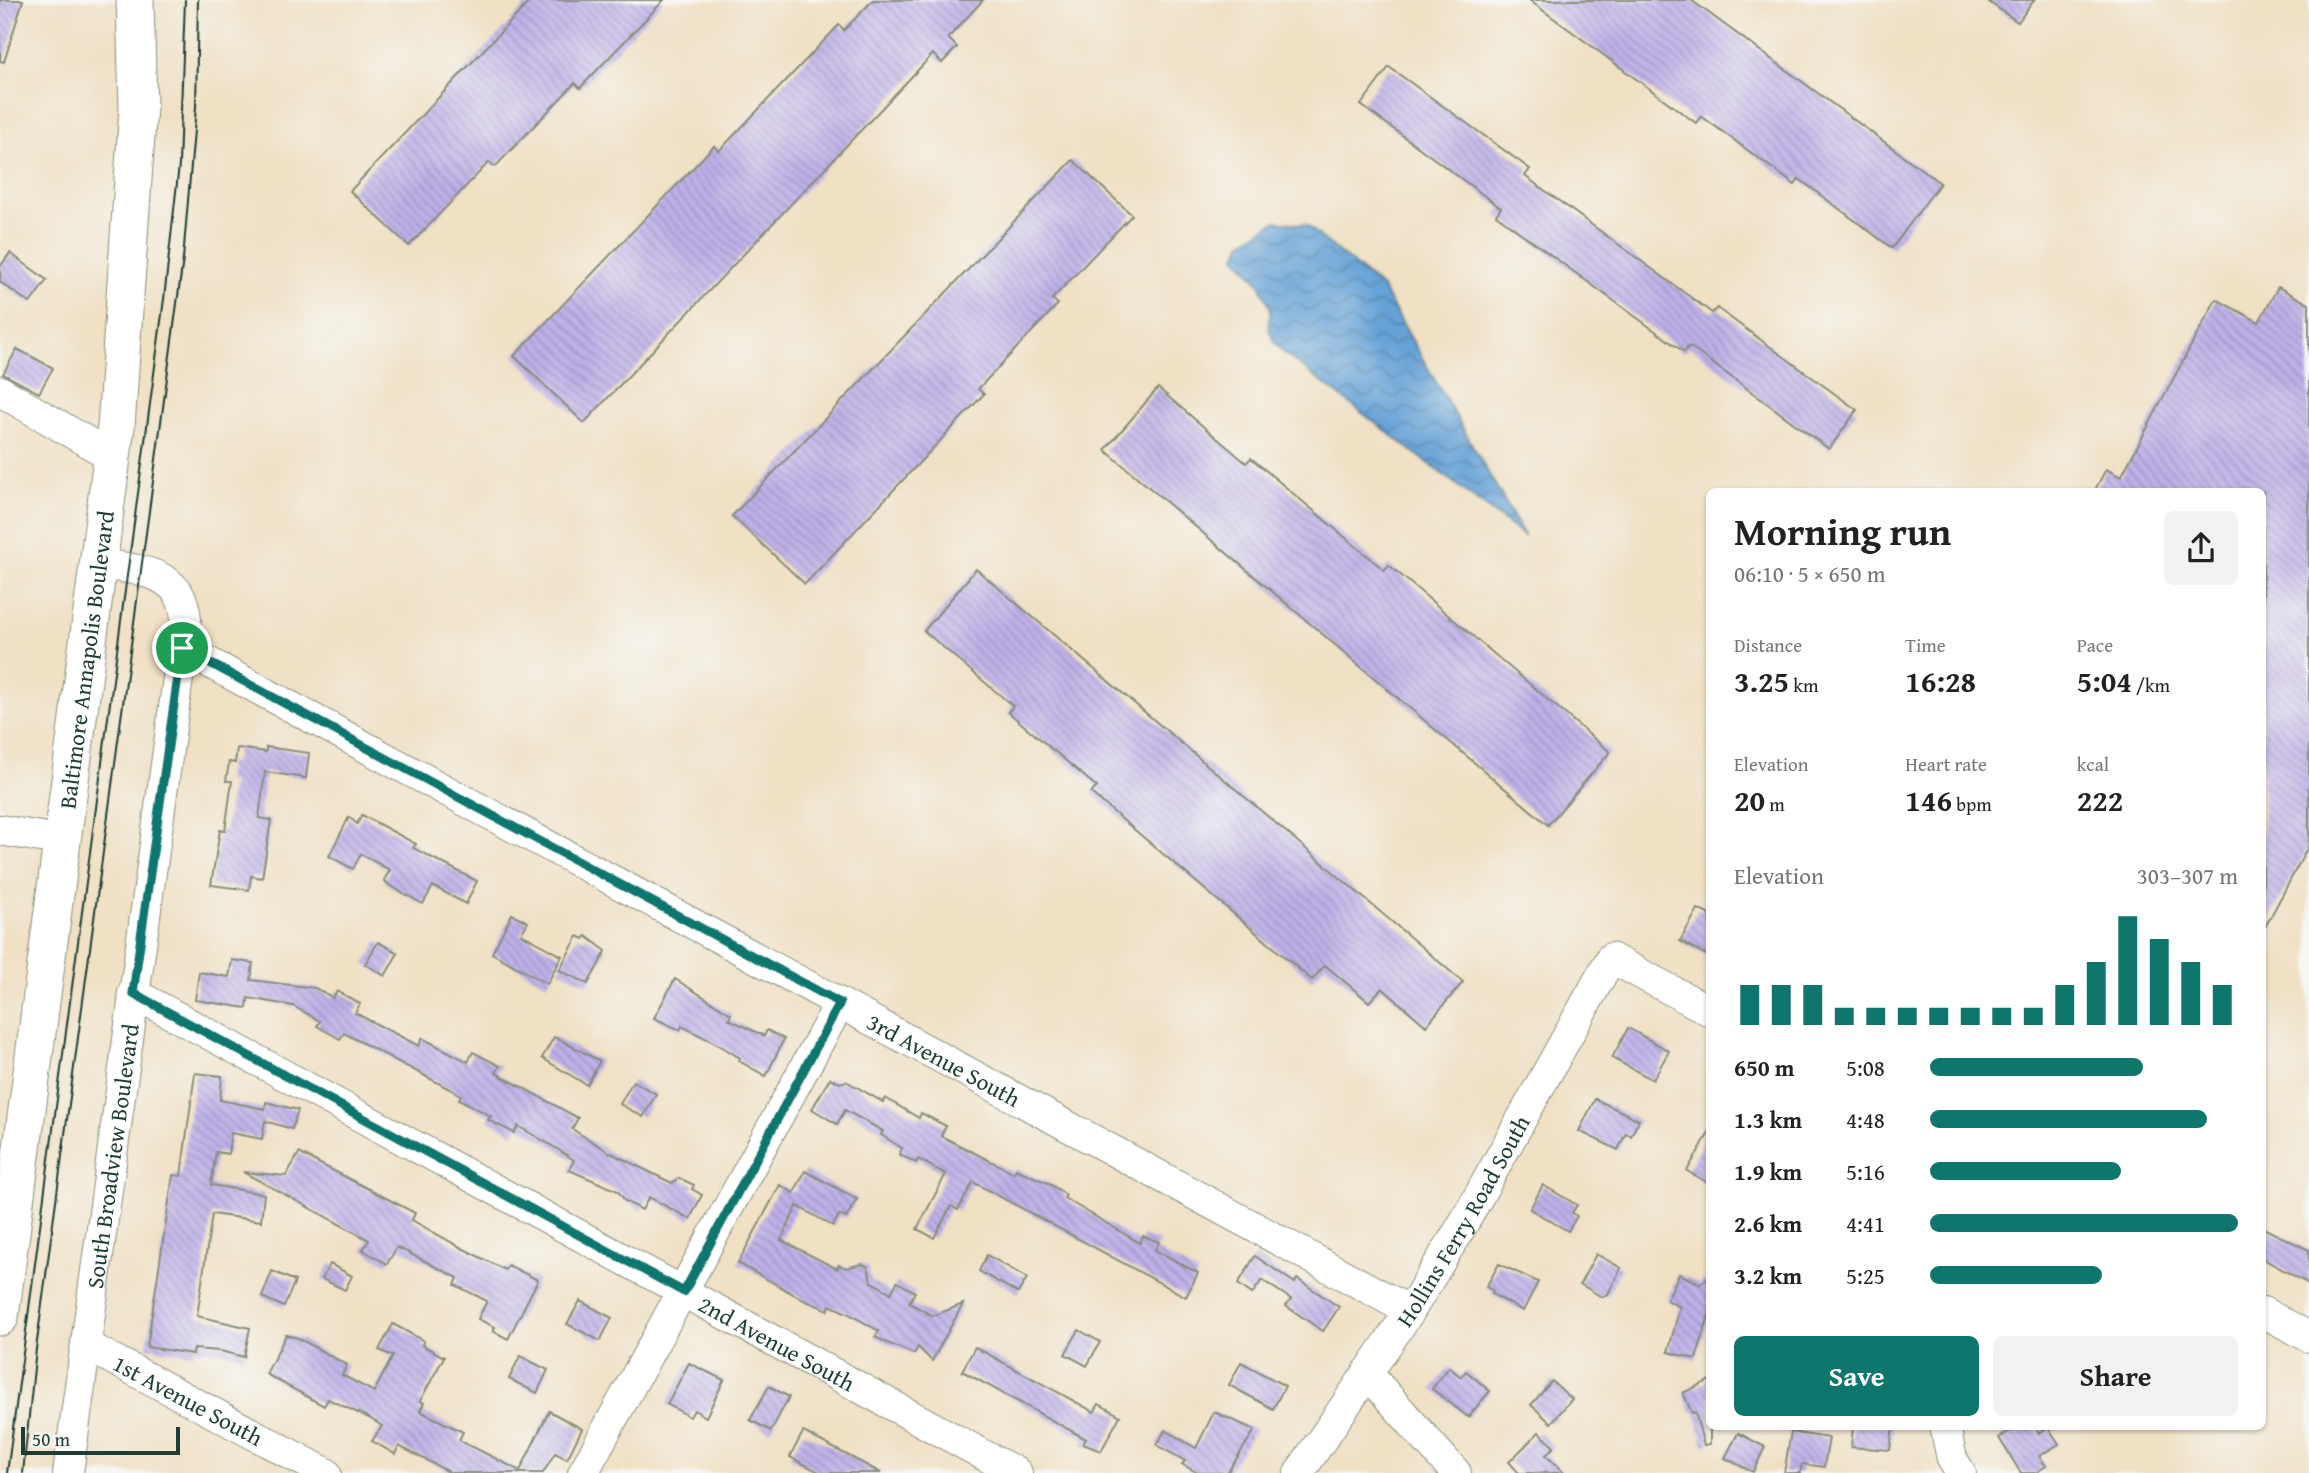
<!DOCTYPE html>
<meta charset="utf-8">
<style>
body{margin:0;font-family:"Gentium Book Plus",serif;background:#f2f2f2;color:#222;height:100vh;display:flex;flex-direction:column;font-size:26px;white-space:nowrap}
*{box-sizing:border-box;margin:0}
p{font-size:23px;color:#767676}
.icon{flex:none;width:38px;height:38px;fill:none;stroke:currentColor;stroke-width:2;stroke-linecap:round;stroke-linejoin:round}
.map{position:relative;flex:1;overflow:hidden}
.panel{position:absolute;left:1706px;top:488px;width:560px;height:942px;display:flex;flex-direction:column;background:#fff;border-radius:10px;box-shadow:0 2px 5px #0004}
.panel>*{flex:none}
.scale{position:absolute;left:21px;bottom:18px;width:159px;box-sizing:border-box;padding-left:7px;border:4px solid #1f3d34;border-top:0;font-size:19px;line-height:24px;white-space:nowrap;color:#1f3d34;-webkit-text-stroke:5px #f6f6f2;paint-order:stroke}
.pin{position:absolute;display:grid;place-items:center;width:60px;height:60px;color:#fff;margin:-30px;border:4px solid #fff;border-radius:50%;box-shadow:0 2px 7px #0007}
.round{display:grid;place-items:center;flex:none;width:74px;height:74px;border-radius:10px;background:#f2f2f2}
.headline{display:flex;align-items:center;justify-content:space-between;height:119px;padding:0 28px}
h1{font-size:38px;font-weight:800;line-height:52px}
.metrics{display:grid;grid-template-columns:repeat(3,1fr);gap:10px;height:119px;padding:7px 28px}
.metrics div{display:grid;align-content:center}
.metrics b{font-size:30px;font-weight:800}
.metrics small{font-size:19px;font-weight:400}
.metrics p{font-size:19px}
.chart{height:196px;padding:14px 28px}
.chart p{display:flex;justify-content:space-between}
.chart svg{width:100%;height:126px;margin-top:7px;stroke:#0f766e;stroke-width:6}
.button{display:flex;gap:14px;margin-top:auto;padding:14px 28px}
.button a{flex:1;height:80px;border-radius:10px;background:#0f766e;color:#fff;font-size:28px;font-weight:800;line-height:80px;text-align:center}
.button a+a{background:#f2f2f2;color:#222}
ul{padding:0 28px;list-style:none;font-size:23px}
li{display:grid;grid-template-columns:112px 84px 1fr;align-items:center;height:52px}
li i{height:18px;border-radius:9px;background:#0f766e}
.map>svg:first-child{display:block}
.water{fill:url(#water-waves);stroke:#427086;stroke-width:2}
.building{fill:url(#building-back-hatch)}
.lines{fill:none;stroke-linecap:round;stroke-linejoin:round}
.minor-casing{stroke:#888e7c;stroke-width:32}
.major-casing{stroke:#888e7c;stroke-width:39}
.minor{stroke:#fff;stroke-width:30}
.major{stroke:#fff;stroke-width:37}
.tram{stroke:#1f3d34;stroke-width:2}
.route-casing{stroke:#fff;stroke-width:14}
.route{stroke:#0f766e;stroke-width:9}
.labels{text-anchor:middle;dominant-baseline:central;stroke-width:5;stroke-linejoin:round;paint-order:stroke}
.street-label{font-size:23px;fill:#1f3d34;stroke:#f6f6f2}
</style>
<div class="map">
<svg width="2309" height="1473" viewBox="0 0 2309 1473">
<defs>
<pattern id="water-waves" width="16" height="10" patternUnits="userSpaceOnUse" patternTransform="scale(1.75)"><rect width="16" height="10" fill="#66a2d7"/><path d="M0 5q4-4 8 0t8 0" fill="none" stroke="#5385af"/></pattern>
<pattern id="building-back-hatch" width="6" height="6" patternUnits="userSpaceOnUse" patternTransform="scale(1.75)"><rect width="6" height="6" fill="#bfb1e9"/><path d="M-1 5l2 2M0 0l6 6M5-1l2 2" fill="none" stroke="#9b91be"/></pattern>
</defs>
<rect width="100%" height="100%" fill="#f6f6f2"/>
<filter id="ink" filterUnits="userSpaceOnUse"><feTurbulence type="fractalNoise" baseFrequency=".0143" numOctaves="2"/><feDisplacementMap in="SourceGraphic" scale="14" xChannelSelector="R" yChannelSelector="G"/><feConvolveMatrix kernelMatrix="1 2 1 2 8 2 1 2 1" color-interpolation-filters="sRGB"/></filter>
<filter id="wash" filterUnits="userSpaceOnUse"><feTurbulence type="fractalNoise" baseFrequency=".00686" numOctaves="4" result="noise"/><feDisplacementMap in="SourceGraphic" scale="28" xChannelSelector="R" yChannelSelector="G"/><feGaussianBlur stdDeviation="1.57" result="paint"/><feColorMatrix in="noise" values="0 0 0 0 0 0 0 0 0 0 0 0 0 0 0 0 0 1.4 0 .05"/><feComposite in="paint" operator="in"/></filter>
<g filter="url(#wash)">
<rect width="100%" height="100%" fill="#f0e0c4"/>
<!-- water -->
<polygon class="water" points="1276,221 1306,225 1382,288 1525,537 1285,354 1274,342 1268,326 1271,309 1260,284 1236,256 1243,242"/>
<g id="blocks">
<!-- building -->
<g class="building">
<polygon points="0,0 23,0 4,62 0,61"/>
<polygon points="531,0 664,0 580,88 575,83 495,167 489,162 409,246 350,191"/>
<polygon points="873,0 983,0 948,38 957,47 942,63 933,54 584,423 514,356 714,146 719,151 839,25 844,30"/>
<polygon points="1529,0 1691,0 1940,183 1892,248 1799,179 1795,185 1701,116 1696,123"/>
<polygon points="1986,0 2034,0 2018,22"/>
<polygon points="1389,67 1530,169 1525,176 1712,313 1717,308 1857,410 1829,449 1689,346 1684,352 1496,215 1501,208 1361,105"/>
<polygon points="1073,160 1132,215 1052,299 1058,304 978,389 984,394 805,584 732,516"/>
<polygon points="10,253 47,280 30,303 0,282 0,267"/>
<polygon points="2278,287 2309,304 2309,845 2263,931 2263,492 2094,492 2106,469 2121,477 2216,299 2259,322"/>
<polygon points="17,349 53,368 39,393 3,374"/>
<polygon points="1158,388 1246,463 1251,458 1257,463 1384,570 1389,565 1610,752 1548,825 1105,450"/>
<polygon points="976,569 1463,982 1426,1026 1382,988 1369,1002 1325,965 1312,980 1091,793 1097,787 1008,712 1013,706 924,631"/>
<polygon points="266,747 309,753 306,778 265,772 259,818 271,820 262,878 251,876 249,890 211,885 220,830 225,831 232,781 226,781 229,762 235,763 237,748 266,752"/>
<polygon points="362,815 416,844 413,848 477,881 466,904 433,886 423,904 389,885 384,880 390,870 361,854 353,869 329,856 349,817 357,824"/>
<polygon points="1698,909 1710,915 1710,957 1680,941"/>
<polygon points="512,914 528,922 521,934 562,956 547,984 492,953"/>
<polygon points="578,936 584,939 586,936 606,951 588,984 559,970"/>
<polygon points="378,942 398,953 385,976 365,964"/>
<polygon points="232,960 253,963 251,980 315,988 333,998 337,991 360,1004 355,1013 419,1046 422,1038 468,1062 473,1052 500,1066 496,1073 578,1118 572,1129 611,1153 672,1183 679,1178 694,1185 692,1189 702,1195 690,1219 649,1197 642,1210 625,1201 618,1191 569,1170 574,1160 554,1147 518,1126 514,1133 488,1120 491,1116 459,1099 461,1095 344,1033 340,1039 317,1026 320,1021 293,1006 248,998 247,1008 195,1000 199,972 229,977"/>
<polygon points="675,979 731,1014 729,1019 764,1036 767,1030 784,1039 766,1076 739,1061 740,1058 719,1045 682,1026 680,1030 654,1018"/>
<polygon points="1628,1028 1669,1051 1653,1080 1612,1058"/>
<polygon points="554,1037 600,1061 587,1085 542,1058"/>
<polygon points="195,1073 222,1076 220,1100 265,1109 266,1102 298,1110 292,1129 265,1121 262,1139 231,1133 228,1154 216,1152 211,1185 264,1194 261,1221 212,1214 197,1316 250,1328 244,1357 220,1351 194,1349 193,1354 147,1347 173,1175 181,1176"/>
<polygon points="830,1078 840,1083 846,1081 883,1102 885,1098 919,1118 921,1113 946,1126 941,1136 1014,1173 1016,1169 1050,1184 1066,1195 1064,1198 1140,1243 1143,1236 1159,1242 1155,1250 1198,1273 1186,1297 973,1182 958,1210 951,1206 934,1238 917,1229 946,1174 918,1159 916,1163 899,1154 902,1148 881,1135 883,1131 845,1110 837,1124 812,1109"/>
<polygon points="633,1081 656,1094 643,1117 620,1104"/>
<polygon points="1595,1099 1639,1120 1631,1136 1626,1133 1618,1150 1579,1131"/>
<polygon points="1710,1131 1710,1184 1687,1171"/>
<polygon points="299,1153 415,1213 412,1220 458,1246 505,1270 508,1265 538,1280 508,1339 493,1331 495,1327 478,1319 487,1301 455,1285 458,1278 397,1247 387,1264 363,1250 369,1240 243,1172 286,1176"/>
<polygon points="805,1171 857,1199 846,1218 839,1215 833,1226 797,1206 781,1240 837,1269 839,1265 846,1268 862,1264 868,1267 871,1281 891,1293 897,1282 915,1292 909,1303 933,1316 963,1304 932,1361 918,1347 914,1354 885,1342 875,1337 879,1331 847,1313 830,1305 828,1310 804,1300 738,1263 780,1185 794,1193"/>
<polygon points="1543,1185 1577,1205 1572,1213 1577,1216 1568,1231 1530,1209"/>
<polygon points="2263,1228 2309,1250 2309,1284 2263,1259"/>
<polygon points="1596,1254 1621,1268 1608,1294 1602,1297 1580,1284"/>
<polygon points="987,1255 1027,1278 1018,1293 979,1271"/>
<polygon points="1255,1256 1295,1283 1297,1279 1339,1307 1323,1331 1286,1306 1291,1299 1262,1280 1252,1294 1238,1284"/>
<polygon points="330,1264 352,1276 345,1290 322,1279"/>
<polygon points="1499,1264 1538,1282 1523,1311 1492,1294 1493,1291 1486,1287"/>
<polygon points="272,1271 295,1281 284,1307 262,1297"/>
<polygon points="1679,1274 1700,1284 1710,1277 1710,1312 1696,1359 1668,1352 1680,1307 1667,1300"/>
<polygon points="580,1301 612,1318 600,1341 567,1324"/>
<polygon points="393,1324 424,1341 422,1345 444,1357 420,1401 424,1403 420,1411 463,1432 459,1440 520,1471 549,1411 582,1429 567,1459 555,1453 543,1473 451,1473 399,1446 395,1454 372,1441 382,1426 369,1418 328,1399 324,1406 266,1374 286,1335 298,1338 347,1365 342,1375 374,1392 393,1356 379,1350"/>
<polygon points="1079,1330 1100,1342 1087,1366 1065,1354"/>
<polygon points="975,1347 1094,1412 1099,1404 1120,1416 1101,1451 1083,1444 1086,1439 962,1371"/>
<polygon points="520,1356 548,1370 537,1393 509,1379"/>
<polygon points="1241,1362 1285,1386 1273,1409 1229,1385"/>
<polygon points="689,1363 724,1380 706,1417 694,1410 690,1417 667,1404"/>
<polygon points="1449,1367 1461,1377 1466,1371 1490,1391 1468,1417 1432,1389"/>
<polygon points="1710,1380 1710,1444 1704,1445 1695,1412 1692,1413 1683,1393"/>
<polygon points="1552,1381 1572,1399 1551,1423 1531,1405"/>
<polygon points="769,1386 789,1397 771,1431 750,1420"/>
<polygon points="1214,1412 1255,1430 1227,1473 1198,1473 1182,1464 1185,1461 1157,1445 1165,1430 1196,1448"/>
<polygon points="1853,1426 1893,1426 1890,1450 1851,1447"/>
<polygon points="2018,1426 2035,1426 2039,1433 2048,1427 2059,1444 2039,1456 2046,1466 2035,1473 2021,1473 1999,1438"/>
<polygon points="803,1432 811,1436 881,1473 821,1473 790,1457"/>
<polygon points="1539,1432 1554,1447 1546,1455 1564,1473 1519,1473 1509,1462"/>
<polygon points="1791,1432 1829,1438 1824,1467 1802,1464 1800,1473 1784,1473"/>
<polygon points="1738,1433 1765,1447 1753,1472 1725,1458"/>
</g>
</g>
</g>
<g filter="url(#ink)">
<use href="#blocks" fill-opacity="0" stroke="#888e7c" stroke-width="2"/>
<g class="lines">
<defs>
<g id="minor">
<polyline points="0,391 113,457"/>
<path id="s1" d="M182,648L1410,1311"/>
<polyline points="0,830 64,841"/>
<path id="s2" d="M133,993L1017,1473"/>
<polyline points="2263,1312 2309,1337"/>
<path id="s3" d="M86,1345L326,1473"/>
<polyline points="1367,1373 1456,1473"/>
<polyline points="1945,1426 1952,1459 1961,1473"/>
<path id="s4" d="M68,1473L186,620C183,571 139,570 100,564"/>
<polyline points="583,1473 840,1003"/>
<path id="s5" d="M1299,1473L1410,1311L1466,1219L1611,958L1710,1011"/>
</g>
<g id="major">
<path id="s6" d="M0,1317L116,427L138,107L135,0"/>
</g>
</defs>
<!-- minor casing -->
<use href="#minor" class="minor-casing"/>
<!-- major casing -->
<use href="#major" class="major-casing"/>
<!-- minor -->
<use href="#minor" class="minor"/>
<!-- major -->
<use href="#major" class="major"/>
<!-- tram -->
<g class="tram">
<polyline points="7,1473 164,299 179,165 185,0"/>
<polyline points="23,1473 36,1349 183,259 196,107 198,0"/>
</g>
</g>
</g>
<g class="lines" filter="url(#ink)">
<defs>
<polygon id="route" points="182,648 840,1003 684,1292 133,993"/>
</defs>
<!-- route casing -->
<use href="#route" class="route-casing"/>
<!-- route -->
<use href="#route" class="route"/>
</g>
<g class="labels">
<!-- street labels -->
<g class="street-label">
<text stroke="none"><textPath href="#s6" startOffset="663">Baltimore Annapolis Boulevard</textPath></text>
<text stroke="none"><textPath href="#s1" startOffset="866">3rd Avenue South</textPath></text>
<text stroke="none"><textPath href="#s4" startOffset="320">South Broadview Boulevard</textPath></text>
<text stroke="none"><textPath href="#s5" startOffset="301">Hollins Ferry Road South</textPath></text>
<text stroke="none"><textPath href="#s2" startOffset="733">2nd Avenue South</textPath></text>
<text stroke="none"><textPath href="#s3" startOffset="116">1st Avenue South</textPath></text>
</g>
</g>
</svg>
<div class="scale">50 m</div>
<div class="pin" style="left:182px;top:648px;background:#1e9e55"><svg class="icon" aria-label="arrive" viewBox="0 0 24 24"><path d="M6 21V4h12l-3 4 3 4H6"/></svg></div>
<section class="panel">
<div class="headline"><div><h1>Morning run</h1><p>06:10 · 5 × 650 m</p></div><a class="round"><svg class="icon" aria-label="share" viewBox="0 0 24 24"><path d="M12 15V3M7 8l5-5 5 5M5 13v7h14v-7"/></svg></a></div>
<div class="metrics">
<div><p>Distance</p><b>3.25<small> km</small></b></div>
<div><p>Time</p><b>16:28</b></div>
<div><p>Pace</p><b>5:04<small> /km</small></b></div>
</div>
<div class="metrics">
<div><p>Elevation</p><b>20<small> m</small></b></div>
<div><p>Heart rate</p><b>146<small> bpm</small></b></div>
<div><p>kcal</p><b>222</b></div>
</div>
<div class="chart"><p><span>Elevation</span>303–307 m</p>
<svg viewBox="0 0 160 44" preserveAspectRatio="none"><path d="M5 44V30M15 44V30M25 44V30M35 44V38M45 44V38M55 44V38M65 44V38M75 44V38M85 44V38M95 44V38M105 44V30M115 44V22M125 44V6M135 44V14M145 44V22M155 44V30"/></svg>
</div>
<ul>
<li><b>650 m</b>5:08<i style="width:69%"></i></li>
<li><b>1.3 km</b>4:48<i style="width:90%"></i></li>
<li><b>1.9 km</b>5:16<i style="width:62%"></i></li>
<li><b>2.6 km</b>4:41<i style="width:100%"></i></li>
<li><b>3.2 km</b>5:25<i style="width:56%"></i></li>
</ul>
<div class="button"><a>Save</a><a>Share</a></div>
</section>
</div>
